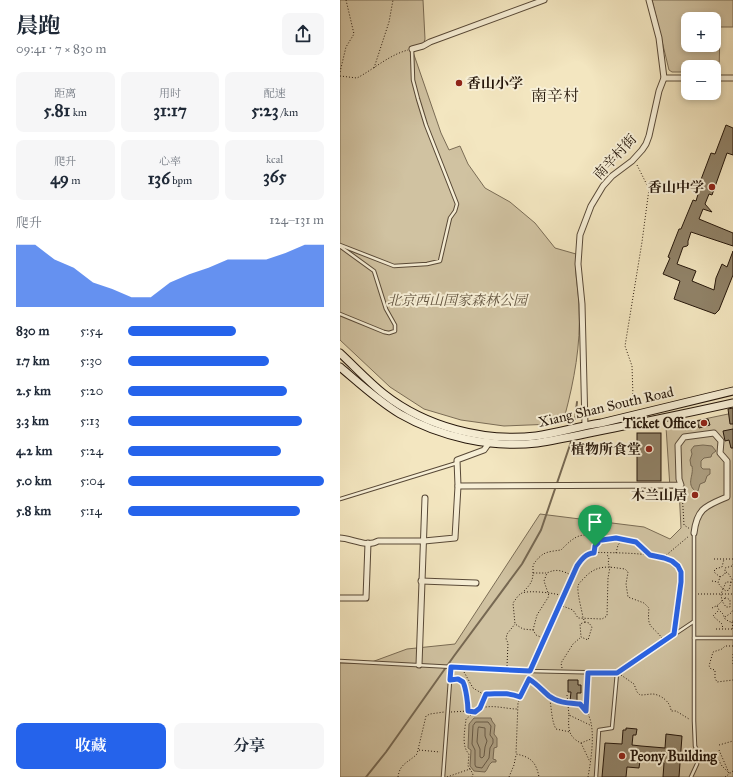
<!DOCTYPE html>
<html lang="zh">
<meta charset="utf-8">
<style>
body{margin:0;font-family:"IM FELL Great Primer","Noto Serif SC",serif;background:#f6f6f7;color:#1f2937;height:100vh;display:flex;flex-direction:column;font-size:15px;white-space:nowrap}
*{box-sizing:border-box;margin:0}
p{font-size:13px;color:#747a83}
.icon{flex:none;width:22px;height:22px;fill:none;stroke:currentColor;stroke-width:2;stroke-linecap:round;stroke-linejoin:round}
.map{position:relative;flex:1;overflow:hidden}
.panel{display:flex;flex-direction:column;background:#fff;width:340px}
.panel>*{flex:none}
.tools{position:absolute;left:341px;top:12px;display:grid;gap:8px}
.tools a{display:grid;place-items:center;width:40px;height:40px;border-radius:8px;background:#fff;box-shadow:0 2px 6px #0003;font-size:20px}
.pin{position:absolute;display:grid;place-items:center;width:34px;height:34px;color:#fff;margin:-41px -17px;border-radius:50% 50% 50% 0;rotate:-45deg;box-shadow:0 0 4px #0007}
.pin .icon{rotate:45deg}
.round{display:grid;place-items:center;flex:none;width:42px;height:42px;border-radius:8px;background:#f6f6f7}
.summary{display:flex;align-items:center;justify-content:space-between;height:68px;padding:0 16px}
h1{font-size:22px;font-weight:700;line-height:30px}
.figures{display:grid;grid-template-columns:repeat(3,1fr);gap:6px;height:68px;padding:4px 16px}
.figures div{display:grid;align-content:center;border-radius:8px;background:#f6f6f7;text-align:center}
.figures b{font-size:17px;font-weight:700}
.figures small{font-size:11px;font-weight:400}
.figures p{font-size:11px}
.chart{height:112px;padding:8px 16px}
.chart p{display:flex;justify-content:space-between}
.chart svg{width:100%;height:72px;margin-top:4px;fill:#2563eb;opacity:.7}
.button{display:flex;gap:8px;margin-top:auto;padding:8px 16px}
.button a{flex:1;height:46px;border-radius:8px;background:#2563eb;color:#fff;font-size:16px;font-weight:700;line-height:46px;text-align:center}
.button a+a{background:#f6f6f7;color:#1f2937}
ul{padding:0 16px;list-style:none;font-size:13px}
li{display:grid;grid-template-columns:64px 48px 1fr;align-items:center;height:30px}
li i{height:10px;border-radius:5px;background:#2563eb}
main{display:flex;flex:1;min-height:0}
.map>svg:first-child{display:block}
.green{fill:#d0c2a1;stroke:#7a6c55;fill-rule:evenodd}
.water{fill:#ad9f82;stroke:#766852}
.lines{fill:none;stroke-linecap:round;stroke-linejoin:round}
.shore{stroke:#685a46;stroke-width:1}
.stream{stroke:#766852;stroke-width:2}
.building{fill:#908268;stroke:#241509}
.lane-casing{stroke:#584937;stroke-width:4.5}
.street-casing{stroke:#584937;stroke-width:7}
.secondary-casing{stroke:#241509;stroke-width:9}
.path{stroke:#241509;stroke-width:1;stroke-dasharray:1 2;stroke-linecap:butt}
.lane{stroke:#f7efd6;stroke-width:2.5}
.street{stroke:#f7efd6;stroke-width:5}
.secondary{stroke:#f7efd6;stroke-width:7}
.route-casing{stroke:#fff;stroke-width:8}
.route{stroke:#2563eb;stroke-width:5}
.poi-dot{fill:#8f2418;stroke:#f7efd6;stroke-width:1.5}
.labels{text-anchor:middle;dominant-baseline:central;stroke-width:4;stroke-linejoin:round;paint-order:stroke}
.poi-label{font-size:14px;font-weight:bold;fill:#241509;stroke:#f7efd6;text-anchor:end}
.street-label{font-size:14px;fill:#241509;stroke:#f7efd6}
.park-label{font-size:14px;font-style:italic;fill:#60523e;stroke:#f7efd6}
.quarter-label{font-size:16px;fill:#241509;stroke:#f7efd6}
</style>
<main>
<section class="panel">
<div class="summary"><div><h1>晨跑</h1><p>09:41 · 7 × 830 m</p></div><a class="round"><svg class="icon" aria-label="share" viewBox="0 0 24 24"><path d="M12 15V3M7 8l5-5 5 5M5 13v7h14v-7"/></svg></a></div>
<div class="figures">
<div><p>距离</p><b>5.81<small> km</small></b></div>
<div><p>用时</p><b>31:17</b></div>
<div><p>配速</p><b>5:23<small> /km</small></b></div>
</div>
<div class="figures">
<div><p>爬升</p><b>49<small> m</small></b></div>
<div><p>心率</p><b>136<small> bpm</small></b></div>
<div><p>kcal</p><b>365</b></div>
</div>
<div class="chart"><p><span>爬升</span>124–131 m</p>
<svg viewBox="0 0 160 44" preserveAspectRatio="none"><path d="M0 44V6L10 6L20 15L30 20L40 29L50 33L60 38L70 38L80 29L90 24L100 20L110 15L120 15L130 15L140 11L150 6L160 6V44z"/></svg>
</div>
<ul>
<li><b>830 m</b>5:54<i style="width:55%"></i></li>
<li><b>1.7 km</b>5:30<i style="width:72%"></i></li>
<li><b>2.5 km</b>5:20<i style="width:81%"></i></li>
<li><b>3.3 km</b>5:13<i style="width:89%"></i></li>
<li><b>4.2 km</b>5:24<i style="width:78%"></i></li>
<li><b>5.0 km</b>5:04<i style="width:100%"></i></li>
<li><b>5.8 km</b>5:14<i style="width:88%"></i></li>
</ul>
<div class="button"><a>收藏</a><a>分享</a></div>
</section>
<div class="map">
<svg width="393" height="777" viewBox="0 0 393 777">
<rect width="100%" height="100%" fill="#f3e6c0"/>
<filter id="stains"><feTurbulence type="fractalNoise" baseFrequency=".005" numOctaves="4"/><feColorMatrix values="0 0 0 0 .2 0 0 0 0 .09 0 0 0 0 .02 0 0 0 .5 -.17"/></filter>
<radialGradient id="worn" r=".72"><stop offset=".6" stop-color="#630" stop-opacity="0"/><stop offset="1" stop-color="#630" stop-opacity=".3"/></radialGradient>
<!-- green -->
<g class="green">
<path d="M0,0H83L85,39L83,46L72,49L101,133L109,150L120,146L128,164L145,188L170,202L195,223L215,248L236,254C234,273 239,290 239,309C241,344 234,381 225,415L220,421L213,424L164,426L121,420L84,409L50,387L0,340Z"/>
<path d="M312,0H393V27H380L379,73H374V67H348V72H332L329,70ZM348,19H374V45H348Z"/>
<polygon points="393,413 393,777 0,777 0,663 29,663 67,649 115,644 200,514 304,527 330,539 341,528 339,489 330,488 326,427"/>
</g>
<!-- water -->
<g class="water">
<path d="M363,445L372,446L376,451L372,454L371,457L364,458L361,461V467L363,469H370V474L367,476L365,482L360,484L358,491H355C346,483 354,476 352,466H351L350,460L352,454L351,450L354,446Z"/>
<path d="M134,718H151L152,721L155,725L154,734L157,738V747L154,748L153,759L156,760V762H152C148,765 148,769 145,772L134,771L130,766L131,750L128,748L129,724Z"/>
</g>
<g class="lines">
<!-- shore -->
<g class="shore">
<polygon points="136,722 148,722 151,726 150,735 153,739 153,743 150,748 149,758 142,768 136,767 135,765 135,750 132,744 133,726"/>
<polygon points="139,727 145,728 145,736 147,741 145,747 144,756 142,758 140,757 140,749 137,742 138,729"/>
</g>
<!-- stream -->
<g class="stream">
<polyline points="235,419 237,402"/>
<polyline points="26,777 46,752 114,656 182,564 201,530 231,442"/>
</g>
</g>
<!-- building -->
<g class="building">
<polygon points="386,125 393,128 393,155 387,153 372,195 369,194 365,204 372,212 363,209 359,219 393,233 393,246 351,232 348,241 348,245 347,246 343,247 337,264 356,271 352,281 374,290 376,278 382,264 387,267 393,251 393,275 379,310 375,314 334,299 340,281 323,274 330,258 328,257 339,229 341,229 353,200 356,201 359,191 357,190 371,153 375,154"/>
<polygon points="393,408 393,424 390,424 388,409"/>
<polygon points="368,419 370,425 359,428 357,421"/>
<polygon points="393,429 393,448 391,448 389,440 385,441 383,431"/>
<rect x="297" y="433" width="24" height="48"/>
<polygon points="228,680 238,680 238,685 241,685 241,693 237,693 237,701 230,701 231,692 228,692"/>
<polygon points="286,728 297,729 296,735 293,735 292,745 301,746 325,748 326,734 342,736 339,777 323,777 324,763 300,761 299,768 287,767 286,777 262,777 265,743 282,744 283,730 286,730"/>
</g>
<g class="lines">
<defs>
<g id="lane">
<polyline points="0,245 54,266 87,264 100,261 110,218 115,211 117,204 86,125 78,99 73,80 72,49"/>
<polyline points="0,314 44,332 49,333 55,331 55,325 46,309 34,271 1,247"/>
<polyline points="0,499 117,463"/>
<polyline points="354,638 393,638"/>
<polyline points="0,661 190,671 277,673"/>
<polyline points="103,777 111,667"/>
<polyline points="256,777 259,730 272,728 277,673 353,622"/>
<polyline points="351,777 357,764 359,755 355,746 354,721 354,534"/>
</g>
<g id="street">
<polyline points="72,49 83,46 90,42 204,0"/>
<polyline points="324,78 348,78"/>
<polyline points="374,78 393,78"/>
<polyline points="245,426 242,304 238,264 240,235 251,206 263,186 272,176 292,161 302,150 306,144 309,136 319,91 324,78 319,38 309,0"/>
<path d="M118,486L341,485L339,479L338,445L344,437L374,433L381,441L380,453L387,461V497C366,506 357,508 354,533"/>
<path d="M0,538C11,538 27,548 38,541H84L115,538L118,486L117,460L144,450L149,443"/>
<polyline points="81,581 136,583"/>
<polyline points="0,598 26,598 28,543"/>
<polyline points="79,665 85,498"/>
</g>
<g id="secondary">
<path d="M0,353C15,367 29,382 44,394C86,427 144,442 196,436C218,433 239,426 261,423L393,391"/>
<path d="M0,367C19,383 38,401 60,414C100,437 150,448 197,443C223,439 248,433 274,428C314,420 353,412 393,403"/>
</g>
</defs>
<!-- lane casing -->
<use href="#lane" class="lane-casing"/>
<!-- street casing -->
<use href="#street" class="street-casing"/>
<!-- secondary casing -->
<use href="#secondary" class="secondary-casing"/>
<!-- path -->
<g class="path">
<polyline points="34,68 49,22 53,0"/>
<polyline points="0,72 6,47 14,34 6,0"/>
<path d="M0,76L17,78C34,69 49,55 68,50"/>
<polyline points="297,165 309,189 302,242 285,346 292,366 293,396 298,407"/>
<polyline points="342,491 344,525 350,529"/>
<polyline points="253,553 255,546 258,543 256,540"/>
<polyline points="276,553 278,545 282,540"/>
<polyline points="324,557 349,536"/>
<polyline points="374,559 393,559"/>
<polyline points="386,572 388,573 393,581"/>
<path d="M193,573V565C202,552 206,552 221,550C229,542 238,532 250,536C254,538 257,540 261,540C267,540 272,538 277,538C292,538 299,545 309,554"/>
<polyline points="380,577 374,572 375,569 382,567 384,559"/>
<polyline points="372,581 378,582"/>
<polyline points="391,582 389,590 386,591 383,589 386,582 393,582"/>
<path d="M184,591C190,585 193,581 193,573H206"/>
<polyline points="358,594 393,594"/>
<polygon points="385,598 387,598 390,600 390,607 386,607 382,601"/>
<polyline points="220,605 233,610 238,618 262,619 267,616 268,578 270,567 268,563 269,559 267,554"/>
<polyline points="377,606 379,610 373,616 382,624 383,629"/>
<polyline points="372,608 378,605 382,601 381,594 383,589 378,583 380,577 385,574 385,568 392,566 393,564"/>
<polyline points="380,611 383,614 385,619 390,622 393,621"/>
<polyline points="385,617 391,613 393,610"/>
<path d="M245,622L240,624L241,637L248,640L252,627L249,623L245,622L243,618C242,610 237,594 238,586C239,582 244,579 246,576C259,564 269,567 285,569L288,572L286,584L288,597L304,603L309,608C307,629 311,624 322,638"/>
<polyline points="392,622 393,629"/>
<polyline points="376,629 393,629"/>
<path d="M193,630L197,615L209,596L204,581L207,573C217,568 223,571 233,576"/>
<path d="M205,639L196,635L193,630L183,629L175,624L173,603C176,599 178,595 182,593C189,590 216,593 223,596"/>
<polyline points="393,646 385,646 382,649 373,652 369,666 371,669 375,670 375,678 377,682 393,680"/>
<polyline points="393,654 393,664"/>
<polyline points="167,666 168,643 166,639 167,634 175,624"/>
<path d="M192,667L237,566L244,557L251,552C270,554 335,549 341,572C343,583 337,616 335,628"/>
<polyline points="222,668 221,663 233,644 240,638"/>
<polyline points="124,672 133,688 143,694 160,693 172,694 179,697"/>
<path d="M281,675L294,684L297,692L300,695C305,695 309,694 313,694C322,695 331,703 331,711H336L349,719"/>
<path d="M190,676L178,703L176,754C191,757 196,762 199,777"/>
<path d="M190,679C198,684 202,691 209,696C218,703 229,703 240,704L246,710"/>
<polyline points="227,695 229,715 250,725"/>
<path d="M209,697C212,707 211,720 216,729L230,732"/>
<polyline points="140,708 146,695"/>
<path d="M129,711L135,712C146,702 164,709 177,709"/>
<path d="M111,712L128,711C128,705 126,701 126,695C125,687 125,678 114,680"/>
<path d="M229,715C228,728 228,737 241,743L251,739"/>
<polyline points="241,743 250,762"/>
<polyline points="379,745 393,741"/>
<polyline points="79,750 100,752"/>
<polyline points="379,750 389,773"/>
<polyline points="374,752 382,766 389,773"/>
<path d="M130,769L128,766L129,754C121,746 125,730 126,719L135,712"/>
<path d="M58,777C60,763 68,763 77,754L86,716L90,714L104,712"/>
<polyline points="107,777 130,769 133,774 132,777"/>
<polyline points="169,777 174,765 176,755"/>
<path d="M248,777C251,760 257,725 246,711L248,677"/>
<polyline points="385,777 393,771"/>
</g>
<!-- lane -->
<use href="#lane" class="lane"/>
<!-- street -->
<use href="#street" class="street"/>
<!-- secondary -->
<use href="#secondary" class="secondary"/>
</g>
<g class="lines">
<defs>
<path id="route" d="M276,538L296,542L310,555L324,558L332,561L338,566L341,572V582L334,634L277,673H248L246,711L240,704C229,703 218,703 209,696C202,690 197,684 189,679L180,697C167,692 159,694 146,694L140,708L135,712L128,711C128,704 126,688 123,682L118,679L110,680L111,667L190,671L237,566C241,560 246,553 254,553L255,546L258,543L256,540H262Z"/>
</defs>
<!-- route casing -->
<use href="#route" class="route-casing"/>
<!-- route -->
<use href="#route" class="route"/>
</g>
<!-- markers -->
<g class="poi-dot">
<circle cx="119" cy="83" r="4"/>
<circle cx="372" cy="187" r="4"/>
<circle cx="364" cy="423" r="4"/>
<circle cx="309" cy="449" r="4"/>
<circle cx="355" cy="495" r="4"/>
<circle cx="282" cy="756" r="4"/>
</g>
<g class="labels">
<!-- poi labels -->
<g class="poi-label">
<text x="127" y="83" text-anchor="start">香山小学</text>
<text x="364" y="187">香山中学</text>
<text x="356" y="423">Ticket Office</text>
<text x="301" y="449">植物所食堂</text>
<text x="347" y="495">木兰山居</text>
<text x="290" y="756" text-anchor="start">Peony Building</text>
</g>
<!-- street labels -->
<g class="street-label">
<text transform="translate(275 157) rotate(-47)">南辛村街</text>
<text transform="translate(266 407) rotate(-13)">Xiang Shan South Road</text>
</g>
<!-- park labels -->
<g class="park-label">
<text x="117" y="300">北京西山国家森林公园</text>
</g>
<!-- quarter labels -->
<g class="quarter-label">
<text x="215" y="95">南辛村</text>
</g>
</g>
<rect width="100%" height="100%" filter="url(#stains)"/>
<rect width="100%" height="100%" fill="url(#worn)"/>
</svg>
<div class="tools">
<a>+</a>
<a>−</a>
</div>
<div class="pin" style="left:255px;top:546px;background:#1e9e55"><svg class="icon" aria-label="arrive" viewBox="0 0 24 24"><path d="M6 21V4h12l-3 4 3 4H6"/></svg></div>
</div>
</main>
